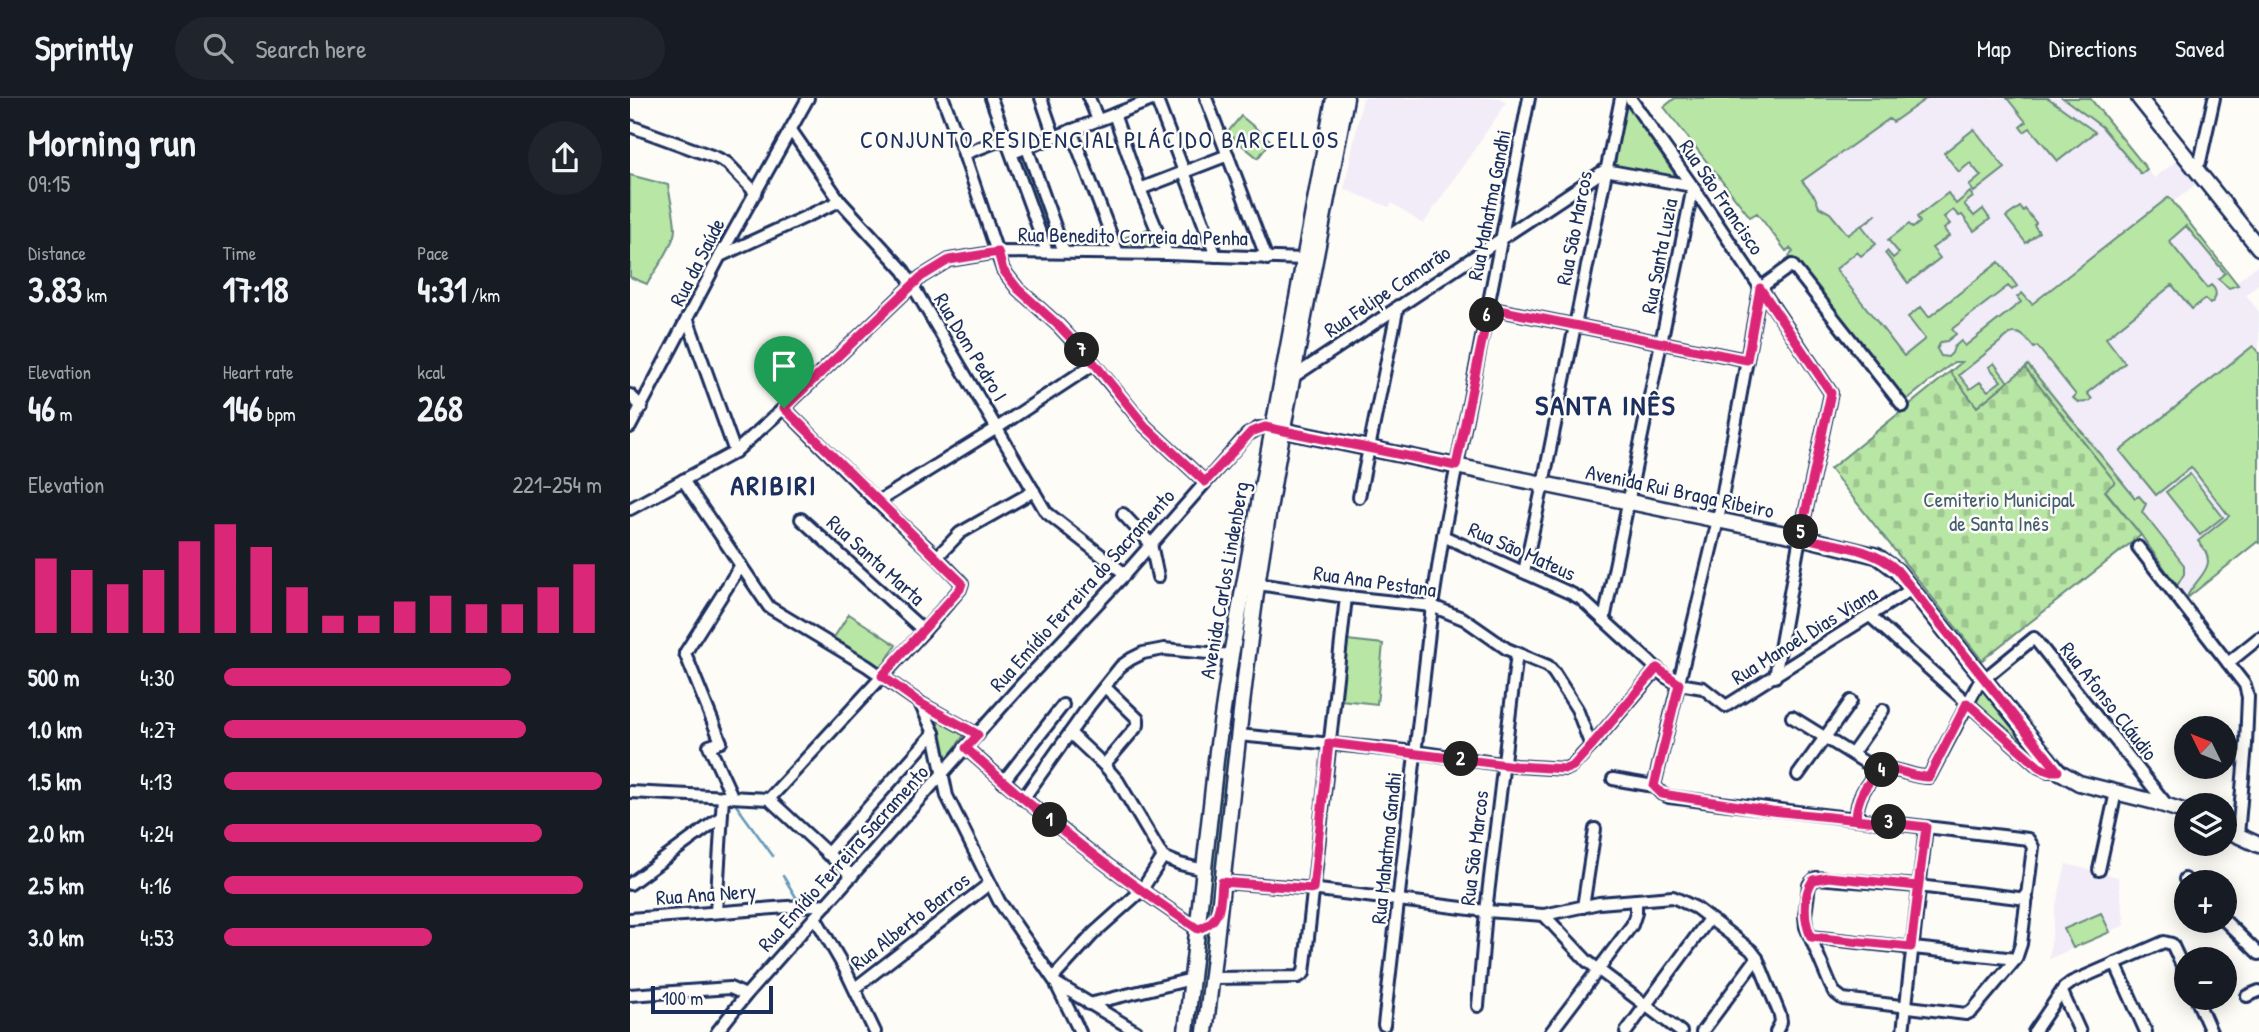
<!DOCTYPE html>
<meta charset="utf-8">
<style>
body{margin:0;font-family:"Patrick Hand",sans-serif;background:#20242c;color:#f1f3f6;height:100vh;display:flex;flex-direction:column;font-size:26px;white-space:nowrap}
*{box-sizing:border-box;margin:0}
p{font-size:23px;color:#9ea1a6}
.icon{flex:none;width:38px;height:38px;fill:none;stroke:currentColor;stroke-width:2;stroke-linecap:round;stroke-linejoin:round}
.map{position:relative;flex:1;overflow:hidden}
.drawer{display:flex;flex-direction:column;background:#171b24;width:630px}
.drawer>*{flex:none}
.needle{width:46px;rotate:313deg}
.buttons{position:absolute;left:1544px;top:618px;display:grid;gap:14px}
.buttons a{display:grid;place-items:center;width:63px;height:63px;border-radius:50%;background:#171b24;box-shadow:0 4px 18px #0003;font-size:35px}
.scale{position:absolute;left:21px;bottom:18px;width:122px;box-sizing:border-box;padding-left:7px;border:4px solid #1b2f5e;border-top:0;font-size:19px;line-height:24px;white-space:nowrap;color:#1b2f5e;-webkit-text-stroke:5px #fdfcf7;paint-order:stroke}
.pin{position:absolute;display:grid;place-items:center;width:60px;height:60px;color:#fff;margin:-72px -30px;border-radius:50% 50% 50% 0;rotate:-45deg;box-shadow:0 0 7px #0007}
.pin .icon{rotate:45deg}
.km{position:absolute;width:35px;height:35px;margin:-18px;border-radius:50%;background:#222;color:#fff;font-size:19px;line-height:35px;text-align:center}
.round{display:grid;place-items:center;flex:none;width:74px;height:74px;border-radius:37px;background:#20242c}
.head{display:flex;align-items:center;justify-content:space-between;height:119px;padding:0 28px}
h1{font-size:38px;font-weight:800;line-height:52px}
.metrics{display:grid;grid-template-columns:repeat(3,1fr);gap:10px;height:119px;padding:7px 28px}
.metrics div{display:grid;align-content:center}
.metrics b{font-size:35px;font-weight:800}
.metrics small{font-size:19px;font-weight:400}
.metrics p{font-size:19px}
.chart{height:196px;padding:14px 28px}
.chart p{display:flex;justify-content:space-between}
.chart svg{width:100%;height:126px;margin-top:7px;stroke:#db2777;stroke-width:6}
ul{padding:0 28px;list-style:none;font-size:23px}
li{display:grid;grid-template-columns:112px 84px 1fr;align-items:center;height:52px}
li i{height:18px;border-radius:9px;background:#db2777}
header{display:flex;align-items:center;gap:42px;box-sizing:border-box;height:98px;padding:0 35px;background:#171b24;border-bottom:2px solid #363941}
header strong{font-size:33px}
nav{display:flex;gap:38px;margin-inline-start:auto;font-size:24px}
.search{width:490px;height:63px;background:#20242c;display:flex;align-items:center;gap:18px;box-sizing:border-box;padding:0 24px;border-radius:38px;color:#9ea1a6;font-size:26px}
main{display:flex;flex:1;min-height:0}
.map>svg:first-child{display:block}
.built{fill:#f1ecf7}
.green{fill:#b8e6a4;stroke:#6a8a81;stroke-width:2}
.cemetery{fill:url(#cemetery-stones);stroke:#6a8a81;stroke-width:2}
.garden{fill:url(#garden-dots);stroke:#6a8a81;stroke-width:2}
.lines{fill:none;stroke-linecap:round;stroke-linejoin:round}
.stream{stroke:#6497b9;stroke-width:2.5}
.minor-casing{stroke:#1b2f5e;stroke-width:16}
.major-casing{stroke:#1b2f5e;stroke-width:19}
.minor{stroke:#fdfcf7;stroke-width:10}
.major{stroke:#fdfcf7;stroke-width:14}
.route-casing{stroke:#fff;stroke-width:14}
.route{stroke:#db2777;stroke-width:9}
.labels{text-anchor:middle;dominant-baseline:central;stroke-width:5;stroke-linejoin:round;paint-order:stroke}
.street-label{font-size:21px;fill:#1b2f5e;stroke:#fdfcf7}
.park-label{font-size:21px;fill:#425d70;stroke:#fdfcf7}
.quarter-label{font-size:24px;letter-spacing:2px;fill:#1b2f5e;stroke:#fdfcf7}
.district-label{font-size:28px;font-weight:bold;letter-spacing:2px;fill:#1b2f5e;stroke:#fdfcf7}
</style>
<header>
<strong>Sprintly</strong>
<div class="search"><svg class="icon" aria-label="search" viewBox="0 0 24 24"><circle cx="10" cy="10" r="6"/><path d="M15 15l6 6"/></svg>Search here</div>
<nav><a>Map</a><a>Directions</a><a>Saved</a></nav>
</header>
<main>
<section class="drawer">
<div class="head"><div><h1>Morning run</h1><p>09:15</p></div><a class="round"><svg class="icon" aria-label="share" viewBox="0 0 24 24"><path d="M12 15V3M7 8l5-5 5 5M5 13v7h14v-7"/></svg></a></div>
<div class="metrics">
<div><p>Distance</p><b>3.83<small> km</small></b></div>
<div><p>Time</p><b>17:18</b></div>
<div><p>Pace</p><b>4:31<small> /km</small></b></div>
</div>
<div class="metrics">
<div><p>Elevation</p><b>46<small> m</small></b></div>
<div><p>Heart rate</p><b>146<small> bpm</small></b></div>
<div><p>kcal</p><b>268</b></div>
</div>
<div class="chart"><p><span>Elevation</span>221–254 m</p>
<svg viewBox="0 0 160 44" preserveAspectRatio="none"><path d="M5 44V18M15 44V22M25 44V27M35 44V22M45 44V12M55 44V6M65 44V14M75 44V28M85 44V38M95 44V38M105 44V33M115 44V31M125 44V34M135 44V34M145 44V28M155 44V20"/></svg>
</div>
<ul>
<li><b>500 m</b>4:30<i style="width:76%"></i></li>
<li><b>1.0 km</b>4:27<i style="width:80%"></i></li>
<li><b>1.5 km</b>4:13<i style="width:100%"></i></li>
<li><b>2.0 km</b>4:24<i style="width:84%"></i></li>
<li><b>2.5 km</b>4:16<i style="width:95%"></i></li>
<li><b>3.0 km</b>4:53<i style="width:55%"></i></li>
</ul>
</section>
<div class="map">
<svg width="1629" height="934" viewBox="0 0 1629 934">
<defs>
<pattern id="cemetery-stones" width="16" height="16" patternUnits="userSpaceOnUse" patternTransform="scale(1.75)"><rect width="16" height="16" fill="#b8e6a4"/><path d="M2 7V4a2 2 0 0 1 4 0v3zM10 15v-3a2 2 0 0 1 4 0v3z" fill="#9ec690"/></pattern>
<pattern id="garden-dots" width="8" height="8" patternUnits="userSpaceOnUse" patternTransform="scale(1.75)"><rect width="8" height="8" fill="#b8e6a4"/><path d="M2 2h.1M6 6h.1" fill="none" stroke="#9ec690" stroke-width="1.8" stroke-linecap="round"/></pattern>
</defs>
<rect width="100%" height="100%" fill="#fdfcf7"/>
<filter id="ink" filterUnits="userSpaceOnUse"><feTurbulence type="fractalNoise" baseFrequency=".0143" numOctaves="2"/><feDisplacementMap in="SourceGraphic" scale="14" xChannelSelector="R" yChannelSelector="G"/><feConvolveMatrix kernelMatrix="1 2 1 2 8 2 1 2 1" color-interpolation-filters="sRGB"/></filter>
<g filter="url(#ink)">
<!-- built -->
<g class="built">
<polygon points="733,0 870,0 876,5 793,126 762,105 759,109 714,91"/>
<polygon points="1289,0 1460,0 1524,80 1548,62 1558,75 1566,86 1543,104 1606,184 1629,166 1629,185 1616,197 1629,214 1629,442 1556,501 1511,437 1475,392 1395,271 1347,309 1320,274 1333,264 1324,264 1274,304 1126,115"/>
<polygon points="616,327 625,337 129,894 118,884"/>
<polygon points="1436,766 1488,779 1495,827 1419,861 1425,812"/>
</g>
<!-- green -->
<g class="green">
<path d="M1045,0H1297L1263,24L1259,21L1172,83L1185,99L1189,109L1200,115L1218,137L1247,116L1232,128L1246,146L1231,158L1227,154L1206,171L1274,258L1295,241L1278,219L1291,209L1299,219L1369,164L1387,188L1382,192L1378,188L1322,231L1326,236L1317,243L1311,244L1307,251L1311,258L1318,259L1322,255L1324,249L1331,243L1335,248L1391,204L1387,199L1392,195L1402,206L1539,99L1608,187L1599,190L1588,181L1595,175L1556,128L1539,143L1577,190L1581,187C1588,193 1587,201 1580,206L1575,201L1562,211L1542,187L1476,240L1495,265L1457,295L1462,301C1455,306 1449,306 1443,300L1446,297L1407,248L1404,250C1397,242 1392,232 1380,236L1329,277L1340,291L1350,284L1358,293L1371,283L1359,269L1364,265L1378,284L1347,309L1320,274L1332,264H1324L1274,304L1159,158L1163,154L1160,150L1156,153L1127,115L1120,119L1034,9Z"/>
<polygon points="1377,0 1418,0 1465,34 1428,63 1400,30 1394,34 1390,29 1396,24"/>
<polygon points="1433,0 1460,0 1517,71 1511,76 1472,29"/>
<polygon points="995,5 1048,81 982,68"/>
<polygon points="611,18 641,43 628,60 597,35"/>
<polygon points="1344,31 1375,70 1344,94 1339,88 1351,78 1340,65 1329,74 1314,55"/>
<path d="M0,77L38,87C40,101 45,117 45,131C45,146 25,173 17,186L0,179Z"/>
<polygon points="1340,94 1343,99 1334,106 1344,118 1353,111 1360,121 1344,133 1332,117 1329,118 1323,112 1314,119 1320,126 1314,131 1319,138 1302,150 1310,160 1278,185 1255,155 1257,153 1263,160 1269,155 1258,142 1279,126 1283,130 1290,124 1287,119 1318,95 1326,106"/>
<polygon points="1390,109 1393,113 1395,111 1406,125 1404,127 1409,134 1396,145 1376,119"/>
<path d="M1623,248L1629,255V445L1627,444L1556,501C1564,479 1593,470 1568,443L1599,418L1561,369L1526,397L1490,353Z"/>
<polygon points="1398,267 1505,400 1509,398 1516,406 1512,414 1554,467 1554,476 1547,488 1511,437 1475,392 1485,384 1395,270"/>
<polygon points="1560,376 1593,419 1570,437 1536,394"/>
<polygon points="219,516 266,547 251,571 203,541"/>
<polygon points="717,542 753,546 747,606 711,602"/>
<polygon points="1354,591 1412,662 1408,666 1343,606 1348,596"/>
<polygon points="307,616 337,633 314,665 301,620"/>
<polygon points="1471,815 1480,834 1443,850 1434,831"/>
</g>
<!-- cemetery -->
<polygon class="cemetery" points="1395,270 1485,384 1475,393 1511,437 1352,562 1200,371 1320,274 1347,309"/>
<!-- garden -->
<g class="garden">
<polygon points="391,56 425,144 424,149 420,148 387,59"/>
<polygon points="520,130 526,146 525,149 512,149 512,140 502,140 502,149 490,148 488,142"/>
<polygon points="472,132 478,147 476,149 439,148 435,145"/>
<polygon points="628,429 602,634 595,636"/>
<polygon points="595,654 600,655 582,814 574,824 592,655"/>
<polygon points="581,833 567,934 561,934 573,837"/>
</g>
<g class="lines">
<!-- stream -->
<g class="stream">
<polyline points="106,707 143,758"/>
<polyline points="153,778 169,804"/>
</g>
<defs>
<g id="minor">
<polyline points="313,0 334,56 373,172 388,191 429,228 464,266 515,328 575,384"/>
<polyline points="361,0 417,154"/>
<polyline points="411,0 424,38"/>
<polyline points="459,0 468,22"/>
<polyline points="526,0 586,158"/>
<polyline points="576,0 637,161"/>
<polyline points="1000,0 1063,89 1201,295 1170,439 1145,579"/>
<polyline points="484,16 510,91 537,156"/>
<polyline points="0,28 87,60 97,65 126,95"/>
<polyline points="161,32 210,103 274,173 416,414 495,476"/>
<polyline points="441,32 488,155"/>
<polyline points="397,50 434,154"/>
<polyline points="382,55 527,0"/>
<polyline points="334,56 376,40"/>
<polyline points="1570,64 1584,0"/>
<polyline points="510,91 598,57"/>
<polyline points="90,158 210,103"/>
<polyline points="859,210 1117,262"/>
<polyline points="57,220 105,354"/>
<polyline points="663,279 975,72 1062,88"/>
<polyline points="0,297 12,309"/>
<polyline points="0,329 90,158 178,0"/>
<polyline points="53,382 139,509 237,568 290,605 348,637"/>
<polyline points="729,399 768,208"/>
<polyline points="247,404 367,330 464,266"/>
<polyline points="0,411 105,354 154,310 291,179 319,162 368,154 537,156 674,161"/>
<polyline points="493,416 521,446 528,479"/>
<polyline points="171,421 294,533"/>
<polyline points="813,438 942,496 951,501 1036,579 1049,586 1073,590 1096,608 1282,491"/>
<polyline points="1508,449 1615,587 1618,599 1616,646 1608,737"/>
<polyline points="307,459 330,435 404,393"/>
<polyline points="894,474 913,386 991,0"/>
<polyline points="628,486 709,498 802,508 834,521 877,551 918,568 924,575 947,611 961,648"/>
<polyline points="1240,518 1409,669 1418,673 1428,673"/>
<polyline points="974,522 1063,89"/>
<polyline points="1598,565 1629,540"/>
<polyline points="290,605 304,635 317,698 369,803 426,885 507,934"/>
<path d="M1162,619L1249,673C1269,668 1281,680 1299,679L1348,586L1404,540L1537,707"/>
<polyline points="440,635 474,667 488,683 533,759 550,766 574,772"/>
<polyline points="608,637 786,654 885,668 936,671 942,668 961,648 1027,571"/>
<path d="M336,650C409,716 486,777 568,831"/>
<polyline points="1222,656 1253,612"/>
<polyline points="474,667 508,627 508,621 475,589"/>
<polyline points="1168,677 1221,603"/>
<polyline points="983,681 1024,688 1032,696 1039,699 1398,741 1403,749 1391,846 1386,861 1342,913 1336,916 1213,901 1204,894 1200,886 1176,829 1175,818 1179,787 1186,780 1288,788 1397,801"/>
<polyline points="373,684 433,607"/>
<polyline points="1024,688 1088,422 1130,190 1162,167 1273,308"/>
<polyline points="0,694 139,701"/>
<polyline points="102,698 79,648 91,644 55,555 111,467"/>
<polyline points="139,701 294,533 330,491 332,485 307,459 247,404 154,310"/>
<polyline points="139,701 222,778"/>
<polyline points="393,701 459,608 491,568 501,561 513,555 534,551 601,557"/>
<path d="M1226,721C1227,700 1235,687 1249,673"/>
<polyline points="197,756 304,635"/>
<polyline points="1469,772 1486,694"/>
<polyline points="1555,781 1557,784"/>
<polyline points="592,784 673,790 856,813 914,817 969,805 1043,799 1066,810 1121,852 1127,860 1150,917 1151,924 1146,934"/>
<polyline points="0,786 91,719"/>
<polyline points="953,809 965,731"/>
<polyline points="86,814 93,698"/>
<polyline points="914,817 957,863 1051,934"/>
<polyline points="185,819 215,871 245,934"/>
<polyline points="0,821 197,806"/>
<polyline points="1594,822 1629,856"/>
<polyline points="1181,839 1386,861"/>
<polyline points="1485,865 1516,934"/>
<polyline points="423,880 464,835 511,793 533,759"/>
<polyline points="582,880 668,879 674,875 716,499"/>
<polyline points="427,888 450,934"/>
<polyline points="225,890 359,786"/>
<polyline points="1432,894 1450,934"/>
<polyline points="0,897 100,890 116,897"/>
<polyline points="1617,898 1629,893"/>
<polyline points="1566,900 1581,934"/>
<polyline points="459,906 562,881"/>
<polyline points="848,908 856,813 887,555"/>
<polyline points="754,927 802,508 813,438 899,0"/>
<polyline points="87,934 116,897 185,819 391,587 495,476 617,337 629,330 641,330"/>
<polyline points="921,934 1002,827 1006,815 1006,802"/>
<polyline points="996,934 1079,821"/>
<polyline points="1072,934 1127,860"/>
<polyline points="1273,934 1296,729"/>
<polyline points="1404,934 1434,890 1442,884 1534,844 1542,846 1556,876"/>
</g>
<g id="major">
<polyline points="1509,0 1629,150"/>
<polyline points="641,330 1170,439 1247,458 1267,473 1428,673 1449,685 1525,704 1556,714"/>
<polyline points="1594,731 1629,747"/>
<polyline points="556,934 587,653 601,557 704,0"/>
<path d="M575,934C594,786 606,636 627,488C651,324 686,163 716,0"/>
</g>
</defs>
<!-- minor casing -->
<use href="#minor" class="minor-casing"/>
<!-- major casing -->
<use href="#major" class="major-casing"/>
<!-- minor -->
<use href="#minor" class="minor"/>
<!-- major -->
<use href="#major" class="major"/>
</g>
</g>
<g class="lines" filter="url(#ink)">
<defs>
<path id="route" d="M154,310L332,485L330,491L252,578L290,605L345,635L348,637L336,650C408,716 486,777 568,831C592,824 590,806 592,784L683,791L699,645L885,668L936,671L943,668L961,648L1027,570L1049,586L1024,688L1032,696L1142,713L1296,729L1288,788L1198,779L1183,782C1172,798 1174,823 1181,839L1281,849L1296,729L1226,721C1227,700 1235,687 1249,673C1269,668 1281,680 1299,679L1337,605L1409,669L1418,673H1428L1267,472C1242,449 1202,447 1170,439L1201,295L1130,190L1117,262L859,210L826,368L635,329L621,334L575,384L515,328L464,265L429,228L388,191L373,172L368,154L319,162L291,179L154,310"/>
</defs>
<!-- route casing -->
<use href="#route" class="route-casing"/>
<!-- route -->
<use href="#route" class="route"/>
</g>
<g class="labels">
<!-- street labels -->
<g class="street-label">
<text transform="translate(1092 99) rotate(56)">Rua São Francisco</text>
<text transform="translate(859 107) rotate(-79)">Rua Mahatma Gandhi</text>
<text transform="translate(944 130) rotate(-79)">Rua São Marcos</text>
<text transform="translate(503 138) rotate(1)">Rua Benedito Correia da Penha</text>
<text transform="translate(1029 158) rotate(-79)">Rua Santa Luzia</text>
<text transform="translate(67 164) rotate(-63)">Rua da Saúde</text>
<text transform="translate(757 193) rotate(-34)">Rua Felipe Camarão</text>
<text transform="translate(341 249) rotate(59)">Rua Dom Pedro I</text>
<text transform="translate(1050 393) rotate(12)">Avenida Rui Braga Ribeiro</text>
<text transform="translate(892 453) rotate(24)">Rua São Mateus</text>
<text transform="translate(246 462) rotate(42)">Rua Santa Marta</text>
<text transform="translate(594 482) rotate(-80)">Avenida Carlos Lindenberg</text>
<text transform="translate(745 483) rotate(8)">Rua Ana Pestana</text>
<text transform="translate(452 492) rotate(-48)">Rua Emídio Ferreira do Sacramento</text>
<text transform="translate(1174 537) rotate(-32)">Rua Manoel Dias Viana</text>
<text transform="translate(1479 603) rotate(52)">Rua Afonso Cláudio</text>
<text transform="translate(756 750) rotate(-84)">Rua Mahatma Gandhi</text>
<text transform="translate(844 750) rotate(-83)">Rua São Marcos</text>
<text transform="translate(213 760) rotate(-48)">Rua Emídio Ferreira Sacramento</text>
<text transform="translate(76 796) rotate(-4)">Rua Ana Nery</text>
<text transform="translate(280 823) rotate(-38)">Rua Alberto Barros</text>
</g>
<!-- park labels -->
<g class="park-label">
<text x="1369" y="401">Cemiterio Municipal<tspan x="1369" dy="24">de Santa Inês</tspan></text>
</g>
<!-- quarter labels -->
<g class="quarter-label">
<text x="470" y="41">CONJUNTO RESIDENCIAL PLÁCIDO BARCELLOS</text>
</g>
<!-- district labels -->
<g class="district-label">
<text x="976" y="307">SANTA INÊS</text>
<text x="144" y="387">ARIBIRI</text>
</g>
</g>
</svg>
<div class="buttons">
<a><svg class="needle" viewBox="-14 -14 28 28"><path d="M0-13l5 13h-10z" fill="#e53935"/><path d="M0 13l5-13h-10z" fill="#9ea1a6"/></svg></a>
<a><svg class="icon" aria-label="layers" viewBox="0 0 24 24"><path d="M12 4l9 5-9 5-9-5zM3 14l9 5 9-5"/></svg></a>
<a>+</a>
<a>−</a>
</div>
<div class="scale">100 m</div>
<div class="pin" style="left:154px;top:310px;background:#1e9e55"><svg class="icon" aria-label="arrive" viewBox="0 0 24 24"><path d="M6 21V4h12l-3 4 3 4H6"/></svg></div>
<b class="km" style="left:420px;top:722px">1</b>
<b class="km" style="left:831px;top:661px">2</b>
<b class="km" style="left:1259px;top:724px">3</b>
<b class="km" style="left:1252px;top:672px">4</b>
<b class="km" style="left:1171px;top:434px">5</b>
<b class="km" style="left:857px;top:217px">6</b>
<b class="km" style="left:452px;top:252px">7</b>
</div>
</main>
